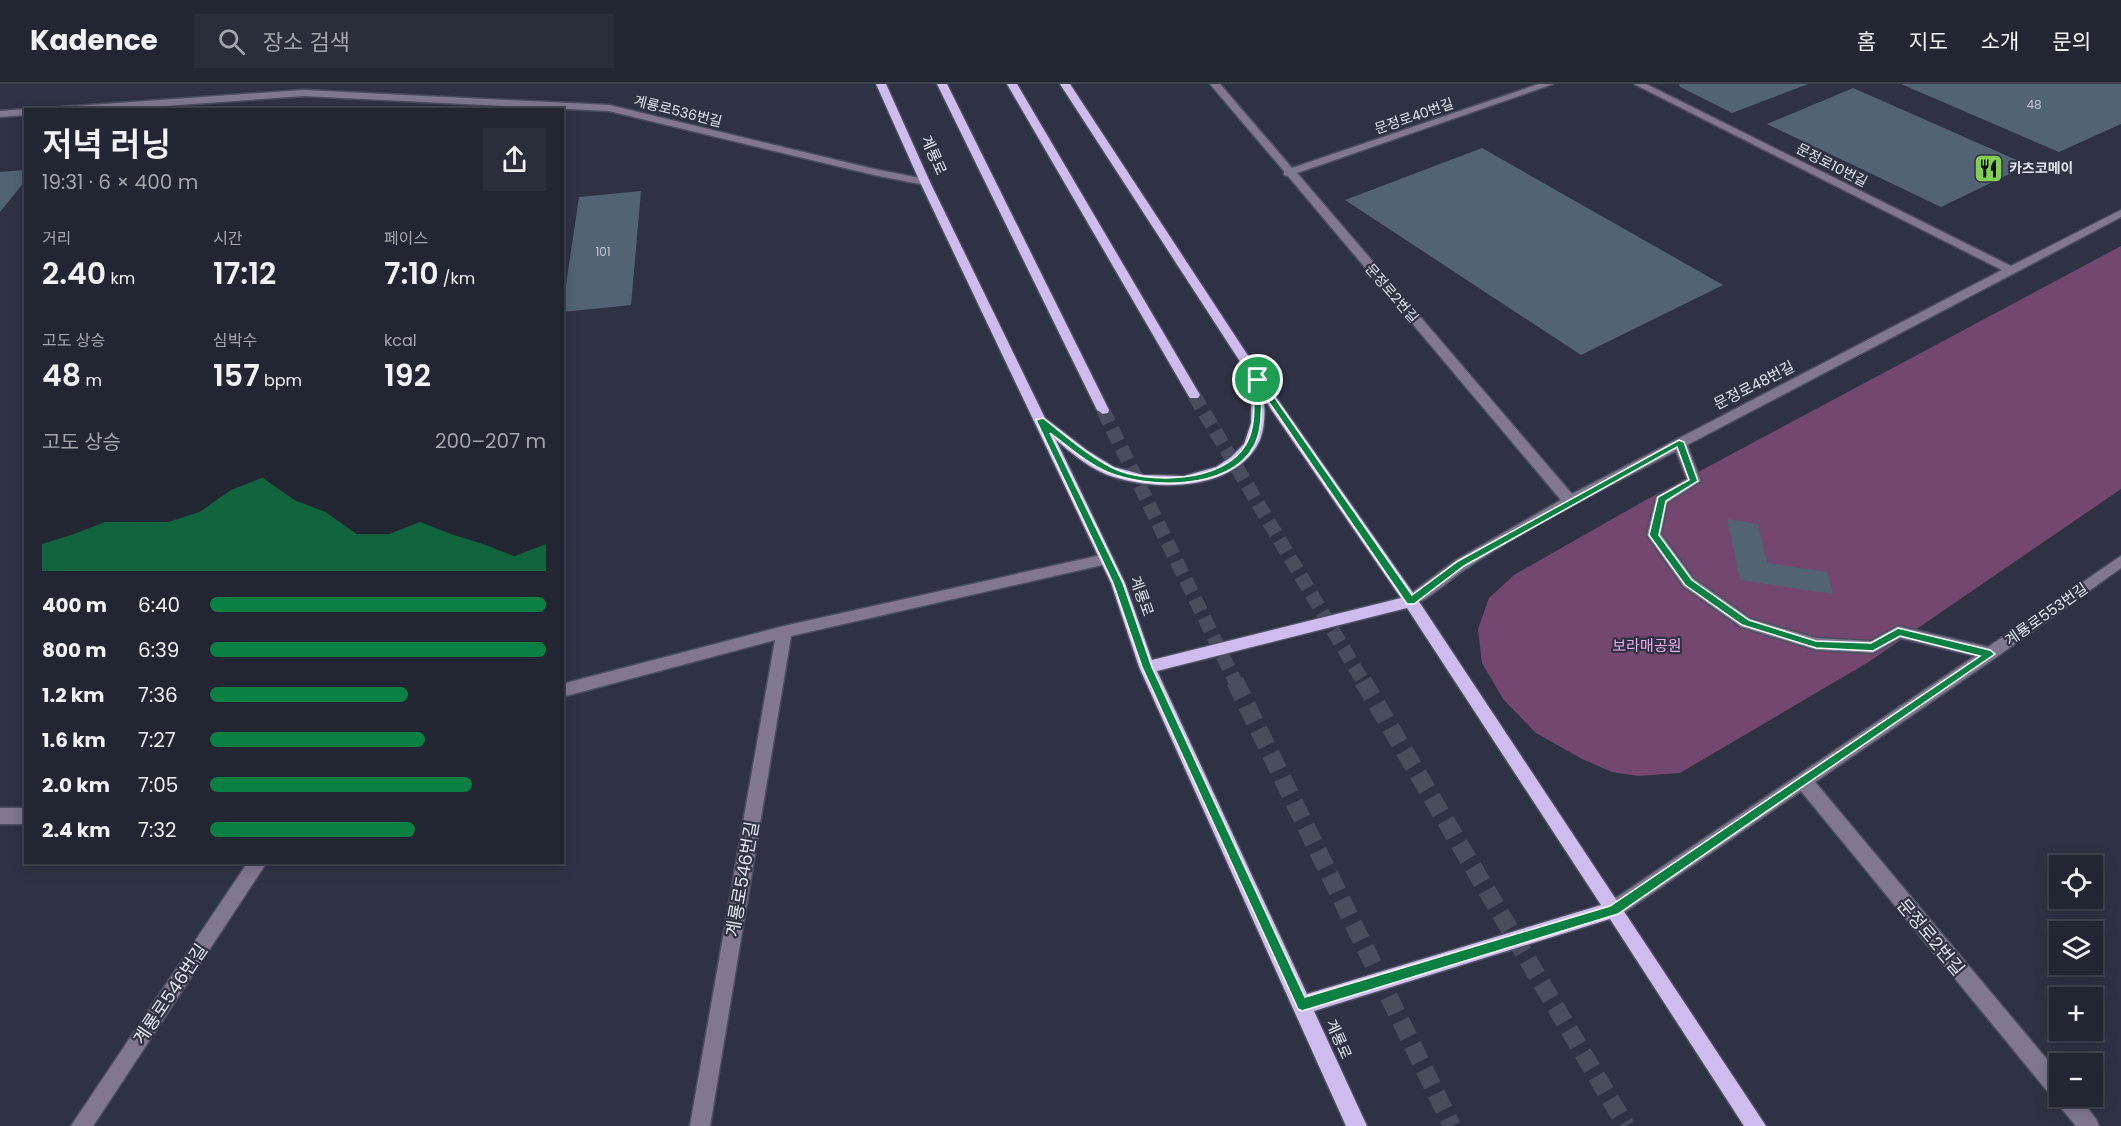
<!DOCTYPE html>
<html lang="ko">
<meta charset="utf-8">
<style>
body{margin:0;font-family:Poppins,"Noto Sans KR",sans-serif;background:#2a2e3b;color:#f1f3f6;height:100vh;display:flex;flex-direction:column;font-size:22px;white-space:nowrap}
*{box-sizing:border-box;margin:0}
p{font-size:20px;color:#a2a5ac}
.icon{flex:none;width:33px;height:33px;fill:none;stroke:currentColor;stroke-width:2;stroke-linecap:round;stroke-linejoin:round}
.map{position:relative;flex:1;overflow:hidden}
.drawer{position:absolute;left:24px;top:24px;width:540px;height:756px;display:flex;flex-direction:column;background:#222633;border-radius:0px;box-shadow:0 3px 15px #0003,0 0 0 2px #3f434e}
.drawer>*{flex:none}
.fabs{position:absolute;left:2049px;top:771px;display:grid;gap:12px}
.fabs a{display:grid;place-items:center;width:54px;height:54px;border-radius:0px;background:#222633;box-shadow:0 3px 15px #0003,0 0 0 2px #3f434e;font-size:30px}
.pin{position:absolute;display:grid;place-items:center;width:51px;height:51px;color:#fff;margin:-26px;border:3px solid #fff;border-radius:50%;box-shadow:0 2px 6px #0007}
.round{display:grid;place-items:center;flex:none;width:63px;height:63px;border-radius:0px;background:#2a2e3b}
.overview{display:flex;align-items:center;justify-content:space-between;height:102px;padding:0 18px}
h1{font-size:33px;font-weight:600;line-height:45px}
.metrics{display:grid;grid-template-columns:repeat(3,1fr);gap:9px;height:102px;padding:6px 18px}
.metrics div{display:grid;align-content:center}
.metrics b{font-size:30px;font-weight:600}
.metrics small{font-size:16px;font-weight:400}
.metrics p{font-size:16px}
.chart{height:168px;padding:12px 18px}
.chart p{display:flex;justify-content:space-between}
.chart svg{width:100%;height:108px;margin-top:6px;fill:#0b8043;opacity:.7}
ul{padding:0 18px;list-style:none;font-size:20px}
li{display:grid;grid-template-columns:96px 72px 1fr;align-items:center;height:45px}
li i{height:15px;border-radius:8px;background:#0b8043}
header{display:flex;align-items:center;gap:36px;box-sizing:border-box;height:84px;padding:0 30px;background:#222633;border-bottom:2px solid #3f434e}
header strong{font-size:28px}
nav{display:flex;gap:33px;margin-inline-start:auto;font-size:21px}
.search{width:420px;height:54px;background:#2a2e3b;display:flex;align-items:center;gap:15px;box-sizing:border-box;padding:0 21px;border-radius:0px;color:#a2a5ac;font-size:22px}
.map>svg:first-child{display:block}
.green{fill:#744770}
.building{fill:#526474}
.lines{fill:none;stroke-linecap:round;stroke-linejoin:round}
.major-tunnel-far1{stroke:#494d5e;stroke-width:14;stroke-dasharray:14 7;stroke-linecap:butt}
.major-tunnel{stroke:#494d5e;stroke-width:18;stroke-dasharray:18 9;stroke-linecap:butt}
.minor-casing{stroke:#4b4f60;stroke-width:3}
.major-casing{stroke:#4b4f60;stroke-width:3}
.minor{fill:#817890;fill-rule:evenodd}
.major{fill:#cfbcee;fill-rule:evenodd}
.route{fill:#0b8043;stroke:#fff;stroke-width:1.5;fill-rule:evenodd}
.labels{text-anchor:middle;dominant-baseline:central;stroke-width:4.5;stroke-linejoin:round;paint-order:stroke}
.number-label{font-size:12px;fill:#bfc6d2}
.far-street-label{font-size:14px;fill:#e3e6f2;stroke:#2e3244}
.far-poi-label{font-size:14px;font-weight:bold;fill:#e3e6f2;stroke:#2e3244;text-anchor:start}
.street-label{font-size:15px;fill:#e3e6f2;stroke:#2e3244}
.park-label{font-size:15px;fill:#f1abea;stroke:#2e3244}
.near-street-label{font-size:18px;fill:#e3e6f2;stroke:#2e3244}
</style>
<header>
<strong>Kadence</strong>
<div class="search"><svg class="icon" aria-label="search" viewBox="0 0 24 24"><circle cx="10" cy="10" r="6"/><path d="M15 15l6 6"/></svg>장소 검색</div>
<nav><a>홈</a><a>지도</a><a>소개</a><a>문의</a></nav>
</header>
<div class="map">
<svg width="2121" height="1042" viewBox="0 0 2121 1042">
<rect width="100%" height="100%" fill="#2e3244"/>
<!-- green -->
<polygon class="green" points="2121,162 2121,405 1867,579 1680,689 1638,692 1612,688 1582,675 1536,649 1503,615 1482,579 1478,545 1489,514 1514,491 1644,417"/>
<!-- building -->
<g class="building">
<polygon points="1679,0 1808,0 1732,29 1680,3"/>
<polygon points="1901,0 2121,0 2121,40 2059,68"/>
<polygon points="1853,4 2028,81 1941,123 1767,40"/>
<polygon points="1482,64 1723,201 1581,271 1345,116"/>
<polygon points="26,86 26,96 0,128 0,88"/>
<polygon points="641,107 631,221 562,228 579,113"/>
<polygon points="1727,435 1758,440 1767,479 1827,488 1833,510 1740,496"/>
</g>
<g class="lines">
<!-- major-tunnel-far1 -->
<g class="major-tunnel-far1">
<polyline points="1194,311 1364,599"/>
<polyline points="1103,326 1236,599"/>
</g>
<!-- major-tunnel -->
<g class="major-tunnel">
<polyline points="1235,597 1452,1042"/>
<polyline points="1363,597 1626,1042"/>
</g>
<defs>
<g id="minor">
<path d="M1210,0H1220L1292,84L1539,0H1553L1297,89L1572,410L2002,186L1634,0H1646L2011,182L2121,126V133L1687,361L1701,397L1667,419L1661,450L1693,494L1751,535L1816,554L1871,557L1898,542L1988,563L2121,472V484L1995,574L1815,698L2060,991V1012H2078L2096,1035L2099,1042H2076L1801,707L1619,832L1613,834L1607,832L1604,826L1607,820L1975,572L1900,554L1873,569L1816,566L1741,543L1683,502L1647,451L1656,413L1687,395L1676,367C1606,404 1533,440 1467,484C1453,492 1420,525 1406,521L1404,517L1406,513L1456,476L1561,416L1288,92L1284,91V87Z"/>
<polygon points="304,6 609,21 874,85 925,95 930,98 925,101 874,91 609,27 304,12 109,26 57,26 61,23"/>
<polygon points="26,25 26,31 0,33 0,27"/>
<polygon points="1106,470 1111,471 1113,475 1111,479 791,552 710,1042 690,1042 775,556 562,613 562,600 784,542"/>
<rect x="0" y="724" width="26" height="16"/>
<polygon points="248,778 267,778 93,1042 71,1042"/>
</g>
<g id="major">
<path d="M876,0H886L930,98L1045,334L1088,367L1114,383L1144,391L1184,392L1216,383L1231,373L1244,360L1251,339L1252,296L1060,0H1070L1262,293L1416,513L1766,1042H1744L1610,835L1314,927L1367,1042H1346L1139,583L1111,499L920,98ZM1264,315L1401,514L1152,576L1125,499L1056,356C1071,369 1087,382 1105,390C1151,408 1236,409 1260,356C1265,343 1265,328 1264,315ZM1407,524L1601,821L1307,910L1157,587Z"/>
<polygon points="937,0 947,0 1109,326 1108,329 1103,330 1097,326"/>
<polygon points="1007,0 1017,0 1200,311 1198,314 1190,314 1188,311"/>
</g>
</defs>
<!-- minor casing -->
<use href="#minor" class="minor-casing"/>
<!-- major casing -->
<use href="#major" class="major-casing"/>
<!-- minor -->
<use href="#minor" class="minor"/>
<!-- major -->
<use href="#major" class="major"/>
</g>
<!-- route -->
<path class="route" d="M1258,293L1261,294L1412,511L1458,477L1679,356L1684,358L1698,397L1666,417L1659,451L1692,496L1749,536L1816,557L1871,559L1898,544L1990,566L1995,570L1618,830L1302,927L1298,925L1142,583L1113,499L1036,336L1043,334C1065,351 1086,370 1111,383C1146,401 1225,399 1246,360C1257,341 1253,316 1254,296ZM1262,308L1407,520H1414L1464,482L1677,363L1689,396L1658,413L1649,451L1685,501L1742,541L1816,564L1873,567L1900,552L1980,572L1610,822L1305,913L1152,583L1123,499L1050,349C1068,362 1086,379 1107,388C1147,405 1230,407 1254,362C1263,345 1261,326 1262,308Z"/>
<!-- icons -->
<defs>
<symbol id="restaurant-square" viewBox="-11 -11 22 22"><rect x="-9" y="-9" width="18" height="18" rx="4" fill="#81d050" stroke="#2e3244"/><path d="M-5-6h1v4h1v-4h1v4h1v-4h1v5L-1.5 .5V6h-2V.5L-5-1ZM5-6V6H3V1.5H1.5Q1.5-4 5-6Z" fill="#111"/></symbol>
</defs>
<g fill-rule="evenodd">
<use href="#restaurant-square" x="1972" y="68" width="33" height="33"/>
</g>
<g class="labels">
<!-- number labels -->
<g class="number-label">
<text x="2034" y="20">48</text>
<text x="603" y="167">101</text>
</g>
<!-- far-street labels -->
<g class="far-street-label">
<text transform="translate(678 27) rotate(14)">계룡로536번길</text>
<text transform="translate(1414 32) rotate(-19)">문정로40번길</text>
<text transform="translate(1832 81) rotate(27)">문정로10번길</text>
<text transform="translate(1392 209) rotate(49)">문정로2번길</text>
</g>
<!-- far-poi labels -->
<g class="far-poi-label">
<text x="2009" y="84">카츠코메이</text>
</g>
<!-- street labels -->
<g class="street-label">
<text transform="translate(934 71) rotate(66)">계룡로</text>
<text transform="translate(1754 301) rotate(-27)">문정로48번길</text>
<text transform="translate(1142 512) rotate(70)">계룡로</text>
<text transform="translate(2046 530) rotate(-35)">계룡로553번길</text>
<text transform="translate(1339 955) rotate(66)">계룡로</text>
</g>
<!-- park labels -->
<g class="park-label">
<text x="1647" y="561">보라매공원</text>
</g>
<!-- near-street labels -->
<g class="near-street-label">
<text transform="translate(742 795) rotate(-80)">계룡로546번길</text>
<text transform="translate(1931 853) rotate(50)">문정로2번길</text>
<text transform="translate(170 910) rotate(-56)">계룡로546번길</text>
</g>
</g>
</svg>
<div class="fabs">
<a><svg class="icon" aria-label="locate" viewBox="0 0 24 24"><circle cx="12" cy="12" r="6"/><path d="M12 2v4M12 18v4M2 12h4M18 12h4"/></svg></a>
<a><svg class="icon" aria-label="layers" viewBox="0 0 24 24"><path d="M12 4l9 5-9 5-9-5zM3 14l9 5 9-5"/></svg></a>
<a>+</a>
<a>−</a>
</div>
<div class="pin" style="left:1258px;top:296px;background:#1e9e55"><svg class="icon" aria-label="arrive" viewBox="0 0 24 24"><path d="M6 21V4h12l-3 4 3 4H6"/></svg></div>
<section class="drawer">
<div class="overview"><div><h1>저녁 러닝</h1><p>19:31 · 6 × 400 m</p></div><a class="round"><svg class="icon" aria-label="share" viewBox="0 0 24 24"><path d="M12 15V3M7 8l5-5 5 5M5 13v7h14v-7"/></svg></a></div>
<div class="metrics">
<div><p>거리</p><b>2.40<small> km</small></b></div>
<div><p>시간</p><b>17:12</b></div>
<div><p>페이스</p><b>7:10<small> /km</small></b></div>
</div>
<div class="metrics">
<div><p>고도 상승</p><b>48<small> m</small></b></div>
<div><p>심박수</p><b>157<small> bpm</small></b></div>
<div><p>kcal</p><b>192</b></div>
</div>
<div class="chart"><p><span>고도 상승</span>200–207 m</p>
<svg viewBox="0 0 160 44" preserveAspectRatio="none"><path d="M0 44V33L10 29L20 24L30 24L40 24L50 20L60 11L70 6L80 15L90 20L100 29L110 29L120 24L130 29L140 33L150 38L160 33V44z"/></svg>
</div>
<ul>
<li><b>400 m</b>6:40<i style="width:100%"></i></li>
<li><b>800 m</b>6:39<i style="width:100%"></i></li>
<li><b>1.2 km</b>7:36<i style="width:59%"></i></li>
<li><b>1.6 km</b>7:27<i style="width:64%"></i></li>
<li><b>2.0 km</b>7:05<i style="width:78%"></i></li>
<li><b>2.4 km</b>7:32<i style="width:61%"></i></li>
</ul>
</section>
</div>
